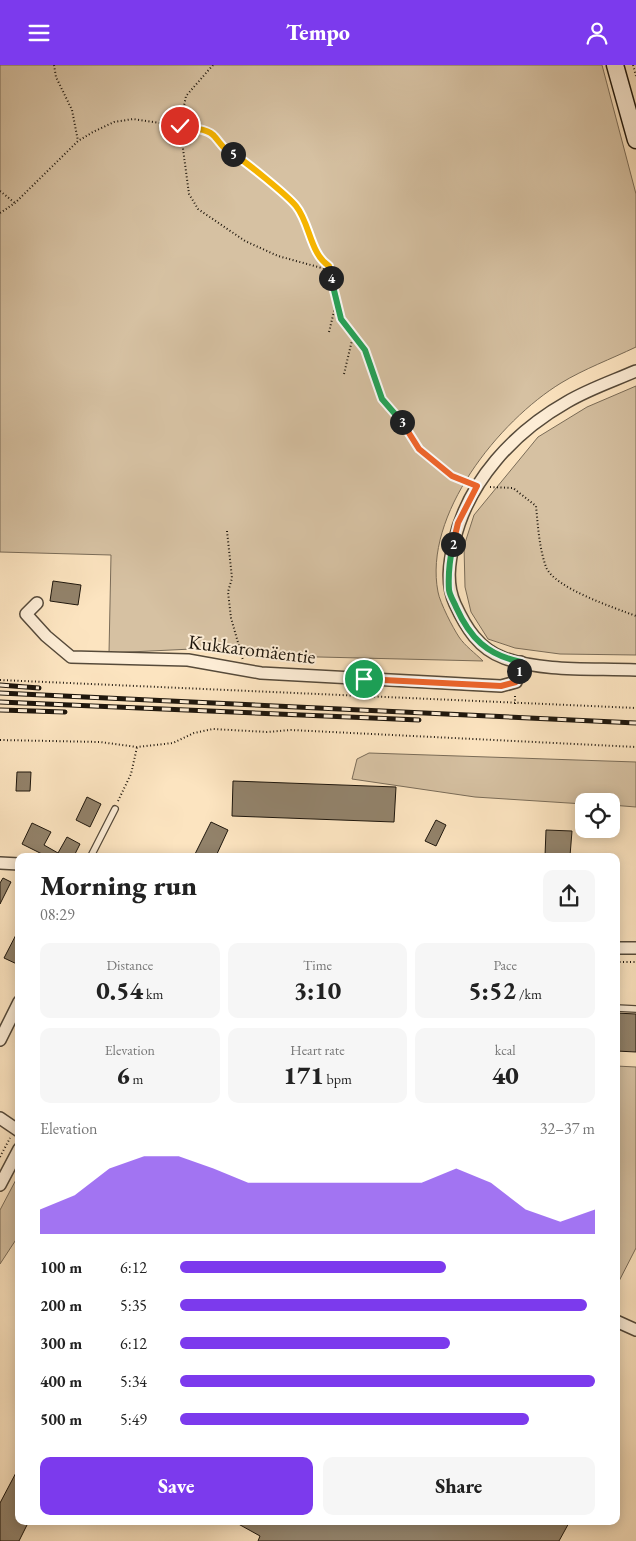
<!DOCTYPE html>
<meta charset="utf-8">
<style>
body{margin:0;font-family:"EB Garamond",serif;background:#f6f6f6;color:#222;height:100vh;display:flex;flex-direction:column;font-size:19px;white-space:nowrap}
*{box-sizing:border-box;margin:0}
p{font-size:16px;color:#767676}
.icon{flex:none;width:28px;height:28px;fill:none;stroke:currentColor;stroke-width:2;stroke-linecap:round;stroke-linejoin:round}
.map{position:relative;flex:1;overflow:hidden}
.drawer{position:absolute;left:15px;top:788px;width:605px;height:672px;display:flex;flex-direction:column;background:#fff;border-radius:10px;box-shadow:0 2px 12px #0003}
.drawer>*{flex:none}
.buttons{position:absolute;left:575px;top:728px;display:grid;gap:10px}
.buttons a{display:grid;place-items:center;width:45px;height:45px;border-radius:10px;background:#fff;box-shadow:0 2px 12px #0003;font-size:25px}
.pin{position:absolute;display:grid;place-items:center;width:42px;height:42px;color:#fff;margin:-21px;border:2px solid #fff;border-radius:50%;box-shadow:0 1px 5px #0007}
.km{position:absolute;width:25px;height:25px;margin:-12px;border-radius:50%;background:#222;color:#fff;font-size:14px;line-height:25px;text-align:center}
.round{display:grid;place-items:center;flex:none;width:52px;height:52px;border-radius:10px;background:#f6f6f6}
.headline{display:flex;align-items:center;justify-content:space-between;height:85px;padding:0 25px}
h1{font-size:28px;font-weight:800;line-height:38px}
.figures{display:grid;grid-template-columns:repeat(3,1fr);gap:8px;height:85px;padding:5px 25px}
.figures div{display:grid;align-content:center;border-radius:10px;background:#f6f6f6;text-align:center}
.figures b{font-size:25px;font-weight:800}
.figures small{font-size:14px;font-weight:400}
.figures p{font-size:14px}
.chart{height:140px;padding:10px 25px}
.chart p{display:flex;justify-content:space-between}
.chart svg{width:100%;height:90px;margin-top:5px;fill:#7c3aed;opacity:.7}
.action{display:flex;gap:10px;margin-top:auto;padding:10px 25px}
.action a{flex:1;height:58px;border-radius:10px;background:#7c3aed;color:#fff;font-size:20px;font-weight:800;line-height:58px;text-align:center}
.action a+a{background:#f6f6f6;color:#222}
ul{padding:0 25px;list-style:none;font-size:16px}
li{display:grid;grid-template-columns:80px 60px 1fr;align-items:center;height:38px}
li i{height:12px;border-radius:6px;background:#7c3aed}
header{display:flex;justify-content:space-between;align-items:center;height:65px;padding:0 25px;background:#7c3aed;color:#fff;font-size:22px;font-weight:800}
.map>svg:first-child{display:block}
.green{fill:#d6c1a2;stroke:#7a6c58}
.building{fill:#92826a;stroke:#1f170d}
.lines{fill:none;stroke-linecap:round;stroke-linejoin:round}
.service-casing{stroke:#564a3a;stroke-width:8}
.minor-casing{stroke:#564a3a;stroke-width:14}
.secondary-casing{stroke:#1f170d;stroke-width:19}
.path{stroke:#1f170d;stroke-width:2;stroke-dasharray:1 2.5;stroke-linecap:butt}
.service{stroke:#fdedd6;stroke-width:5.5}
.minor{stroke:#fdedd6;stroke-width:11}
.secondary{stroke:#fdedd6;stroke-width:16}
.rail-casing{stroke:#1f170d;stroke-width:5}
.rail{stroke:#fdedd6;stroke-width:3;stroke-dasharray:9;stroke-linecap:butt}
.split-1-casing{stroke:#fff;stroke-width:10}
.split-2-casing{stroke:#fff;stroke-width:10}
.split-3-casing{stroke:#fff;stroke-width:10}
.split-4-casing{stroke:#fff;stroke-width:10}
.split-5-casing{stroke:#fff;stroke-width:10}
.split-6-casing{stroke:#fff;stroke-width:10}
.split-1{stroke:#f0652b;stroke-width:6}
.split-2{stroke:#22a559;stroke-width:6}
.split-3{stroke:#f0652b;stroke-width:6}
.split-4{stroke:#22a559;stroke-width:6}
.split-5{stroke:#f5b400;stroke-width:6}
.split-6{stroke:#f5b400;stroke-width:6}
.labels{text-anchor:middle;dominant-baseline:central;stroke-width:4;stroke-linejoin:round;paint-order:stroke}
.street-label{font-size:20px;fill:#1f170d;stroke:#fdedd6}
</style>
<header><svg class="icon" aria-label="menu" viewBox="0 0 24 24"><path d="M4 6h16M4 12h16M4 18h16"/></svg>Tempo<svg class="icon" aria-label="person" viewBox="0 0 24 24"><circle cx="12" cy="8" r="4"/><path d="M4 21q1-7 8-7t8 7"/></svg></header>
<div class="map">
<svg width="636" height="1476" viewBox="0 0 636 1476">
<rect width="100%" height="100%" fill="#fce4c0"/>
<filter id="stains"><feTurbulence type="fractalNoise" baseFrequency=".004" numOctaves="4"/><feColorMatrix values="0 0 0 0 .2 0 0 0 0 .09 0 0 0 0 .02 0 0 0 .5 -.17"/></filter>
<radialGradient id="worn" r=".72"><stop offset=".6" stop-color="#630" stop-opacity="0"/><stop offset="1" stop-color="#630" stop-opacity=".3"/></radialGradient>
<!-- green -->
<g class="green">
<path d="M0,0H602L636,129V282C611,294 584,304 561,318C499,356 423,450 438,527C440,538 453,563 459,572C465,581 475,588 483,596L237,590L192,584L109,588L111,490L0,487Z"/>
<polygon points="636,321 636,590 560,589 515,583 488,574 471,547 465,522 464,481 474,450 538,372 587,342"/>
<polygon points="369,688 636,697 636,742 611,740 611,736 584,736 584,739 475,732 352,714 357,694"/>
<polygon points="616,1001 636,1002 636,1183 616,1222"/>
<polygon points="19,1109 19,1170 0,1199 0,1145"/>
</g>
<!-- building -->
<g class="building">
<polygon points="53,516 81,520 78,540 50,536"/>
<polygon points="17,707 31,707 30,726 16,726"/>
<polygon points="233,716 396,722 394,757 232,751"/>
<polygon points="87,732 101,739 90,762 76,755"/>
<polygon points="436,755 446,760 436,781 425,776"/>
<polygon points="211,757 228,765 216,791 194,791"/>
<polygon points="32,758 51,767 44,780 58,788 67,772 80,779 74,791 46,791 22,779"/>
<polygon points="546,765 572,766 570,791 545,791"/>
<polygon points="3,813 11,817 0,839 0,818"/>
<polygon points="19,864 19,900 4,893"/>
<polygon points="616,948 636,949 636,987 616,986"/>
<polygon points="19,1402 19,1456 29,1456 19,1476 0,1476 0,1438"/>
<polygon points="233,1456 570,1456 559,1476 258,1476 260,1471"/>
</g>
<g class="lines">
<defs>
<g id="service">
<polyline points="91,791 115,744"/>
<polyline points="616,943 636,944"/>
</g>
<g id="minor">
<path d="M636,306C613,316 589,324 567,337C514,367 468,416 454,477C449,498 446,519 455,539C466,563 479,584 504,593C543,607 595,603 636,605"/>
<polyline points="37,538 26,549 46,571 71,592 188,595 261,608 501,621 516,617 521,597"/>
<polyline points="0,798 19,799"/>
<polyline points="616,883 636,883"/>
<polyline points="0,975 19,937"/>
<polyline points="0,1053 19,1066"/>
<polyline points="0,1120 19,1084"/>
<polyline points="616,1256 636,1265"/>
</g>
<polyline id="secondary" points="615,0 636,75"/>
</defs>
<!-- service casing -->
<use href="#service" class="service-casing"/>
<!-- minor casing -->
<use href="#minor" class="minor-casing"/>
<!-- secondary casing -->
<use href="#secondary" class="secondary-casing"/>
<!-- path -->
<g class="path">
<polyline points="54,0 56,12 72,45 78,76"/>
<polyline points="213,0 186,31 180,61 189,129 198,144 245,176 278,191 329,205"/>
<polyline points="633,0 636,11"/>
<polyline points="0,126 15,138"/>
<polyline points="0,148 15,138 78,76 93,67 114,57 133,54 167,59 200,64 214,70 222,84 237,91 296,141 310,167 321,197 329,201 341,254 365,285 383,334 409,366 419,384 452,411 466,417"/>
<polyline points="329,267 336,238"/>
<polyline points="344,309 353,271"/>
<path d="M490,422L513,423L536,441C538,461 539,482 546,502C554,523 615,543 636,551"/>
<polyline points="227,466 232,513 228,527 231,553 243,595"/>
<polyline points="0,615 636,643"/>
<polyline points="515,639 515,629"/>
<polyline points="0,675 100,677 137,682 173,678 194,668 213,664 267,667 291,665 636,682"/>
<polyline points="118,736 131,709 137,682"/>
<polyline points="616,897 636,897"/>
<polyline points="0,1092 10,1073"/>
</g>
<!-- service -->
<use href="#service" class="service"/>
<!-- minor -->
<use href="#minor" class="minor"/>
<!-- secondary -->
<use href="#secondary" class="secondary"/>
<defs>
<g id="rail">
<polyline points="0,620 39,623"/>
<polyline points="0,628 636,658"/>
<polyline points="0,637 419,655"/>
<polyline points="0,645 65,647"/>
</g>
</defs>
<!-- rail casing -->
<use href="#rail" class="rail-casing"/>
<!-- rail -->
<use href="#rail" class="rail"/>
</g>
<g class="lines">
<defs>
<polyline id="split-1" points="364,614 501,621 516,617 519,606"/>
<path id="split-2" d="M453,479C450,493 448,510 449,525C450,531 454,537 456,542C470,573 487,590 521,597L519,606"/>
<polyline id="split-3" points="402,357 419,384 452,411 477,421 458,458 453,479"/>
<polyline id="split-4" points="331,213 341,254 365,285 382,334 402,357"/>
<path id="split-5" d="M233,89C244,95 288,131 296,141C310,158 310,189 329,201L331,213"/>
<path id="split-6" d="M180,61C190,63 208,63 215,72C222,80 223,84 233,89"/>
</defs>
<!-- split-1 casing -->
<use href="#split-1" class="split-1-casing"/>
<!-- split-2 casing -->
<use href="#split-2" class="split-2-casing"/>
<!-- split-3 casing -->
<use href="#split-3" class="split-3-casing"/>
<!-- split-4 casing -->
<use href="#split-4" class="split-4-casing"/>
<!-- split-5 casing -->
<use href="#split-5" class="split-5-casing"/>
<!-- split-6 casing -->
<use href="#split-6" class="split-6-casing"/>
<!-- split-1 -->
<use href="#split-1" class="split-1"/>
<!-- split-2 -->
<use href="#split-2" class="split-2"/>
<!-- split-3 -->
<use href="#split-3" class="split-3"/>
<!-- split-4 -->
<use href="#split-4" class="split-4"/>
<!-- split-5 -->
<use href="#split-5" class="split-5"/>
<!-- split-6 -->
<use href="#split-6" class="split-6"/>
</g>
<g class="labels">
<!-- street labels -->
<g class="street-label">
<text transform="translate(252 584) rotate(7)">Kukkaromäentie</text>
</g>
</g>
<rect width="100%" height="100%" filter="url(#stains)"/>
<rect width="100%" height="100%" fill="url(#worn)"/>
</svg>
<div class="buttons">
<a><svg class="icon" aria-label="locate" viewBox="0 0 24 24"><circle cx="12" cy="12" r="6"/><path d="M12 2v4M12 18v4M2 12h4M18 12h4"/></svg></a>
</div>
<div class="pin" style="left:364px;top:614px;background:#1e9e55"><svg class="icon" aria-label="arrive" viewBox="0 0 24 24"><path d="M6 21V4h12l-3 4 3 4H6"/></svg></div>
<div class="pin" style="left:180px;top:61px;background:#d93025"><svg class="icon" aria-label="check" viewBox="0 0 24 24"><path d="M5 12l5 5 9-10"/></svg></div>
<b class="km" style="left:519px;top:606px">1</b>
<b class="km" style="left:453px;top:479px">2</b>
<b class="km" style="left:402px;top:357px">3</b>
<b class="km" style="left:331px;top:213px">4</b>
<b class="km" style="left:233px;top:89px">5</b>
<section class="drawer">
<div class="headline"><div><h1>Morning run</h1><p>08:29</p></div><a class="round"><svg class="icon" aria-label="share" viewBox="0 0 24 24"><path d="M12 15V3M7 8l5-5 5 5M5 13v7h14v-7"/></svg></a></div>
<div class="figures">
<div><p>Distance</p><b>0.54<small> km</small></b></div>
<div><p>Time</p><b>3:10</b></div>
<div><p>Pace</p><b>5:52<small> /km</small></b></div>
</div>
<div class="figures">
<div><p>Elevation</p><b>6<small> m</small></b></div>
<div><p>Heart rate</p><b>171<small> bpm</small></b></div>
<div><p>kcal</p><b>40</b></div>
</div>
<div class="chart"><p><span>Elevation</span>32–37 m</p>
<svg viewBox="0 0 160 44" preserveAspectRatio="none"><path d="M0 44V32L10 25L20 12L30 6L40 6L50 12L60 19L70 19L80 19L90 19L100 19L110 19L120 12L130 19L140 32L150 38L160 32V44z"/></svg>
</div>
<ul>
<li><b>100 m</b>6:12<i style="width:64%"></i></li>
<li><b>200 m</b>5:35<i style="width:98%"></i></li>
<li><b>300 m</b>6:12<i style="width:65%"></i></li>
<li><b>400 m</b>5:34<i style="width:100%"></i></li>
<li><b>500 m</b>5:49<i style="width:84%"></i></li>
</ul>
<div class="action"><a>Save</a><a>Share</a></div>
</section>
</div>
